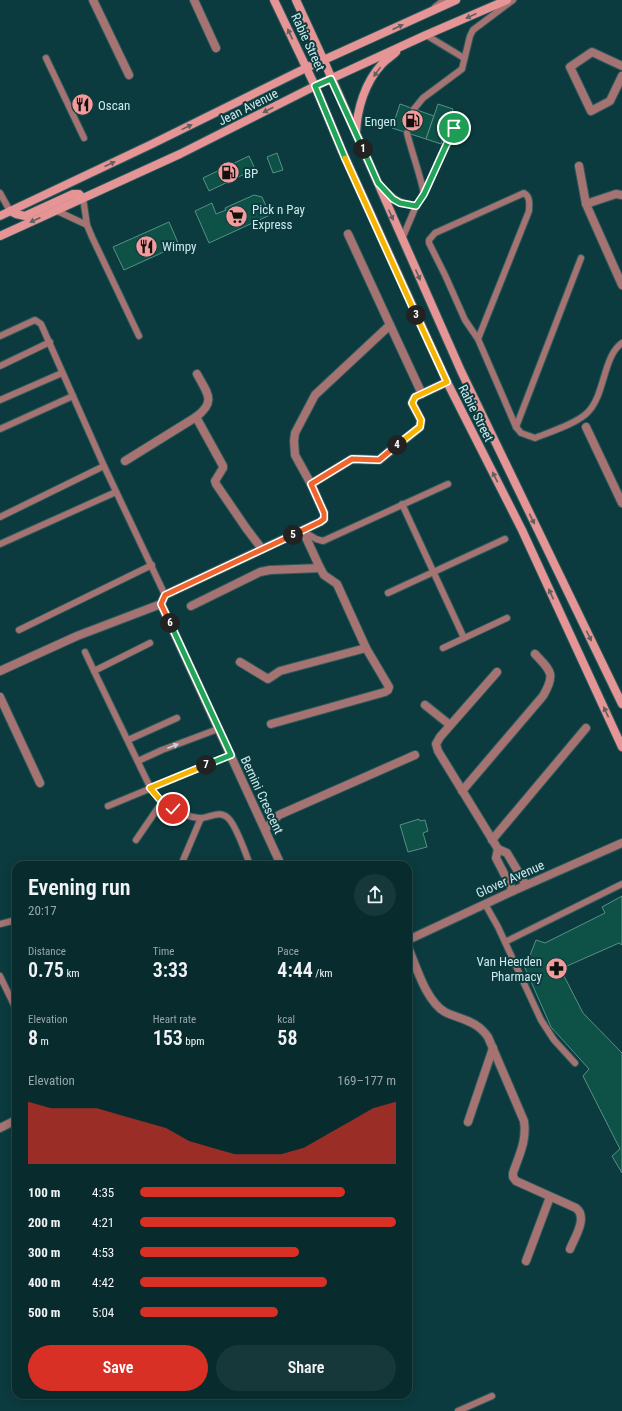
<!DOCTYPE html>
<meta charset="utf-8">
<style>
body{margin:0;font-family:"Roboto Condensed",sans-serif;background:#16383a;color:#f1f3f6;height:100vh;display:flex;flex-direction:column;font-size:15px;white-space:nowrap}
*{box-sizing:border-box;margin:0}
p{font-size:13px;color:#98a7aa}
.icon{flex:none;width:22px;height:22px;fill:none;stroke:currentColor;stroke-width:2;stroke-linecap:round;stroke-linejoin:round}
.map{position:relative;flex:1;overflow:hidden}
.panel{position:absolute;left:12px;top:861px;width:400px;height:538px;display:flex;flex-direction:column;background:#082c2e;border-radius:12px;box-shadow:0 2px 10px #0003,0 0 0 1px #29484a}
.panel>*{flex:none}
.pin{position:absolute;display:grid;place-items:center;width:34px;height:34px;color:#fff;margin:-17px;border:2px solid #fff;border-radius:50%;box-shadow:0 1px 4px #0007}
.km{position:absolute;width:20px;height:20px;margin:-10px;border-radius:50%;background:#222;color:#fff;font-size:11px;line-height:20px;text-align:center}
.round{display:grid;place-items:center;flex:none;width:42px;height:42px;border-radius:21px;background:#16383a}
.overview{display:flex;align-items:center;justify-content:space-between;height:68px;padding:0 16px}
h1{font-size:22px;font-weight:600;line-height:30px}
.metrics{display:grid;grid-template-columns:repeat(3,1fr);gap:6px;height:68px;padding:4px 16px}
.metrics div{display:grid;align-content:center}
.metrics b{font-size:20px;font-weight:600}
.metrics small{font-size:11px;font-weight:400}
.metrics p{font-size:11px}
.chart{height:112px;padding:8px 16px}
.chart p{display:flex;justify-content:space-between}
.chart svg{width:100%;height:72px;margin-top:4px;fill:#d93025;opacity:.7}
.action{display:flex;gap:8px;margin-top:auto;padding:8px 16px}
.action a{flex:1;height:46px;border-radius:24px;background:#d93025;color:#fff;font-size:16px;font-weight:600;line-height:46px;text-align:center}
.action a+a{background:#16383a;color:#f1f3f6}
ul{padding:0 16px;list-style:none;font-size:13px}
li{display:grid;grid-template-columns:64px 48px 1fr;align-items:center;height:30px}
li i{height:10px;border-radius:5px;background:#d93025}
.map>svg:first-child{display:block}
.building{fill:#0e5247;stroke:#588f84}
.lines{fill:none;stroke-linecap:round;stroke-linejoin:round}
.service-casing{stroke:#2e5a5d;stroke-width:8}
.minor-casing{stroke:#2e5a5d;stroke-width:10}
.secondary-casing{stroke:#2e5a5d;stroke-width:10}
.service{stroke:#a57372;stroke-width:6}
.minor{stroke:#a57372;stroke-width:8}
.secondary{stroke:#e59595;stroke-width:8}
.oneway{fill:#625f61}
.oneway2{fill:#c6d7d9}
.split-1-casing{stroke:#fff;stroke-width:8}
.split-2-casing{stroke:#fff;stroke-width:8}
.split-3-casing{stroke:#fff;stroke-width:8}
.split-4-casing{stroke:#fff;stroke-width:8}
.split-5-casing{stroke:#fff;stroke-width:8}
.split-6-casing{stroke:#fff;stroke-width:8}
.split-7-casing{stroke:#fff;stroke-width:8}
.split-8-casing{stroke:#fff;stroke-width:8}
.split-1{stroke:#22a559;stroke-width:5}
.split-2{stroke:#22a559;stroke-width:5}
.split-3{stroke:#f5b400;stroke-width:5}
.split-4{stroke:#f5b400;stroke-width:5}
.split-5{stroke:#f0652b;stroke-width:5}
.split-6{stroke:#f0652b;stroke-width:5}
.split-7{stroke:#22a559;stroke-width:5}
.split-8{stroke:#f5b400;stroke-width:5}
.labels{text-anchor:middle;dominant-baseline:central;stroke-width:4;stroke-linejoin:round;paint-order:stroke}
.street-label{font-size:13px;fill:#cce9eb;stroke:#0b3b3e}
.poi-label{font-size:13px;fill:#cce9eb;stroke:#0b3b3e;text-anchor:start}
</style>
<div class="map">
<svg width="622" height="1411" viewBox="0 0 622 1411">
<rect width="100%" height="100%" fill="#0b3b3e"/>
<!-- building -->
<g class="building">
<polygon points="400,104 434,116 426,139 392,128"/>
<polygon points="438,104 453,109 441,144 426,139"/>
<polygon points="277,153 283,170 273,173 267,157"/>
<polygon points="249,156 255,169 209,191 203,178"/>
<polygon points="254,195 262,197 270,215 209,243 195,211 212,203 216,214 226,210 225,208"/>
<polygon points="169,222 179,245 124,270 113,247"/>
<polygon points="419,819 420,821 425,820 428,831 423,833 427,847 408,852 400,825"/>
<polygon points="622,896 622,945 619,943 567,966 564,976 583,1013 622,1053 622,1173 612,1156 620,1149 583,1076 589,1069 551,1027 525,968 536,940 545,943 605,913 602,907"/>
</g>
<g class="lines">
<defs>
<g id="service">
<polyline points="435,7 444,0"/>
<polyline points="426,35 464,58"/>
<polyline points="46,58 84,138"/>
<polyline points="414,109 423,98 462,69 470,36 473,30 513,0"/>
<path d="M381,186C393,199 399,203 416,206"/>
<polyline points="0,193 10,211"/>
<polyline points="424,194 454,128 464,128"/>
<polyline points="83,198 87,225 92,237 139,336"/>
<polyline points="55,210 87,225"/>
<path d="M402,239L416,206L424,194C420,174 412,153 407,133"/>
<polyline points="0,336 35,320 41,324 104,466 165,595"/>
<path d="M478,339L529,211C529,205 531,197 524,193L435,233L429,240V243L445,275L465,320L478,339L516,427L521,433L535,438C550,432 578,423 588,412C605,395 603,356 622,343"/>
<polyline points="0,366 50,342"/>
<polyline points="0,400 62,373"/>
<polyline points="516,427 581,258"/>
<polyline points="0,429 73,396"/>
<polyline points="402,504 464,638"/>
<polyline points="0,517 104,466"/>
<polyline points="303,531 316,539 323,541 448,484"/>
<polyline points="0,544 116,492"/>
<polyline points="388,593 505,539"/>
<polyline points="19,630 152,565"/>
<path d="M150,643L94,671L150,787C154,792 158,798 162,802C172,810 188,818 202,818C211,817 220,810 228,818C236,825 246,854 250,865"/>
<polyline points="443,648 507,618"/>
<polyline points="85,652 94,671"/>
<polyline points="128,740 177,718"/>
<polyline points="138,761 162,750 218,729"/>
<polyline points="108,806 231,755"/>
<polyline points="136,840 162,802"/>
<polyline points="181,865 201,818"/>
<polyline points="485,904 498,927 541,1020 554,1040 575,1063"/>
<polyline points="0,924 12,921 16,921"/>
<polyline points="505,942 622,884"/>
<polyline points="0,976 16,1009"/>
<polyline points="458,1411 492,1396"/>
</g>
<g id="minor">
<polyline points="93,0 129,75"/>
<polyline points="194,0 216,48"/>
<polyline points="622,66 592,52 570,67 591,111 610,101 622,76"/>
<polyline points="579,166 586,204 622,285"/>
<polyline points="586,204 616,194 622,195"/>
<polyline points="348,234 390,325"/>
<path d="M197,374C207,393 217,401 196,417L223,466V468L215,481L216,484L246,528L262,549"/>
<polyline points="586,427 622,503"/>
<polyline points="125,461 196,417"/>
<polyline points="311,484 295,455 294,441 295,433 315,395 390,325 422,394"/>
<polyline points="161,604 281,865"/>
<polyline points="191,606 260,572 270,570 320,568"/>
<polyline points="240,662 268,679 280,671 366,648"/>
<polyline points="0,671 77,636 161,604 165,595 320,522 324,519 324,513 311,484 352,459 379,460 420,427 421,420 412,403 415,397 447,382"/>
<polyline points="497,672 440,737 436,744 438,751 498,849 507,853 526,885"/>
<polyline points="0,697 40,783"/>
<polyline points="425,705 450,725"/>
<polyline points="271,724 385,692 388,690 389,687 366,648 337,584 324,575 320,568 303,531"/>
<path d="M462,791L543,696C556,674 551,671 535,654"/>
<polyline points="265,829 279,815 415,755"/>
<polyline points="492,840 586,728"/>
<polyline points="498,849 496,858 513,891"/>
<polyline points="408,940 513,891 622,843"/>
<path d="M408,947C416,966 426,1001 445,1012C462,1020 476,1020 488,1037L524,1121C527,1141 519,1155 513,1173V1177L516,1181L576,1208C588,1217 575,1237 570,1249"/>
<polyline points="468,1122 493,1048"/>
<polyline points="0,1128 16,1120"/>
<polyline points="526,1261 550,1197"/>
</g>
<g id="secondary">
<polyline points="274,0 315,86 343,153 447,382 522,530 622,747"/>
<polyline points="296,0 324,61 461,371 622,704"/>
<path d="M356,133C357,109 365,82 382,64C386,60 392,56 396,52"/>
<polyline points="10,211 16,214 25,216 73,194 79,194 83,198"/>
<polyline points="0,216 152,144 306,68 456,0"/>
<polyline points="0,236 180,154 315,86 426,35 507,0"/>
</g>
</defs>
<!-- service casing -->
<use href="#service" class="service-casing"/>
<!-- minor casing -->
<use href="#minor" class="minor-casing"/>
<!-- secondary casing -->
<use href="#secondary" class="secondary-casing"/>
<!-- service -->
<use href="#service" class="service"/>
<!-- minor -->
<use href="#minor" class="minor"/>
<!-- secondary -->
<use href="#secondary" class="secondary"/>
</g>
<!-- one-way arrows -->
<defs><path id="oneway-solid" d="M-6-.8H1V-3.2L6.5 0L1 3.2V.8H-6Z"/></defs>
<g class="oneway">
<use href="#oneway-solid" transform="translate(471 16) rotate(156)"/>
<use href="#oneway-solid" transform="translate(398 27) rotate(-24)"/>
<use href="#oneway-solid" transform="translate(290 34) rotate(-115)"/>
<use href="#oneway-solid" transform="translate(377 72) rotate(126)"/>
<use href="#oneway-solid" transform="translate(268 110) rotate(153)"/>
<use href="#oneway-solid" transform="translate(187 127) rotate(-26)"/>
<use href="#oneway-solid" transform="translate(110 164) rotate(-25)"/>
<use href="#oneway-solid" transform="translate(391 215) rotate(66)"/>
<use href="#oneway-solid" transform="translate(35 220) rotate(155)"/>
<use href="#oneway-solid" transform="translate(418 275) rotate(66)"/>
<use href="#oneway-solid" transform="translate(495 477) rotate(-117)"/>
<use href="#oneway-solid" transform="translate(532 519) rotate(64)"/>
<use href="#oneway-solid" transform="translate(551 594) rotate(-115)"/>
<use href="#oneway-solid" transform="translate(589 636) rotate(64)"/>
<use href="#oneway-solid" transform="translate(606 712) rotate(-115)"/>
</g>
<use class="oneway2" href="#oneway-solid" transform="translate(173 746) rotate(-21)"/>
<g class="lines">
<defs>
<polyline id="split-1" points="363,149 378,183 393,199 400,203 416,206 424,194 454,128"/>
<polyline id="split-2" points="345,158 315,86 331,79 363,149"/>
<polyline id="split-3" points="345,158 416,315"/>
<polyline id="split-4" points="397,445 420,427 421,420 412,403 415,397 447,382 416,315"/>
<polyline id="split-5" points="293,535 320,522 324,519 324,513 311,484 352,459 379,460 397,445"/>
<polyline id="split-6" points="170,623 161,604 165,595 293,535"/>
<polyline id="split-7" points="170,623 231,755 206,765"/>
<polyline id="split-8" points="173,809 162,802 150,788 206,765"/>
</defs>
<!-- split-1 casing -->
<use href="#split-1" class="split-1-casing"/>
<!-- split-2 casing -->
<use href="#split-2" class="split-2-casing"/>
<!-- split-3 casing -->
<use href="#split-3" class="split-3-casing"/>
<!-- split-4 casing -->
<use href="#split-4" class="split-4-casing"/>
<!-- split-5 casing -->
<use href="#split-5" class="split-5-casing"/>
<!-- split-6 casing -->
<use href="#split-6" class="split-6-casing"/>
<!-- split-7 casing -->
<use href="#split-7" class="split-7-casing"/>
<!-- split-8 casing -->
<use href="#split-8" class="split-8-casing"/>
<!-- split-1 -->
<use href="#split-1" class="split-1"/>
<!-- split-2 -->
<use href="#split-2" class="split-2"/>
<!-- split-3 -->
<use href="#split-3" class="split-3"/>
<!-- split-4 -->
<use href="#split-4" class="split-4"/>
<!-- split-5 -->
<use href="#split-5" class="split-5"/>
<!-- split-6 -->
<use href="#split-6" class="split-6"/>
<!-- split-7 -->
<use href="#split-7" class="split-7"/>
<!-- split-8 -->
<use href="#split-8" class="split-8"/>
</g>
<!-- icons -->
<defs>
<symbol id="restaurant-disc" viewBox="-11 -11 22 22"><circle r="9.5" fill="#f59b9b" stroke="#0b3b3e"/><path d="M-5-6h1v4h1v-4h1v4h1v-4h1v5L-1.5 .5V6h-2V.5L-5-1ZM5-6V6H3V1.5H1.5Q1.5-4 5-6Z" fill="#111"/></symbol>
<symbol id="fuel-disc" viewBox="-11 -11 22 22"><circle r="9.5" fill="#f59b9b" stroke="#0b3b3e"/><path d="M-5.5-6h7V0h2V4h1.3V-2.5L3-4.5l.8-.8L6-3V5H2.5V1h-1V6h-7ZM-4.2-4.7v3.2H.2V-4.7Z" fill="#111"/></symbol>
<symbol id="supermarket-disc" viewBox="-11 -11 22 22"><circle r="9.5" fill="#f59b9b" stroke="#0b3b3e"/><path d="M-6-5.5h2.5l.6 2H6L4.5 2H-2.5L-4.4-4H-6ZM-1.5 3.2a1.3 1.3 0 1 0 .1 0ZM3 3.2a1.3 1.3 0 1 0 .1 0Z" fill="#111"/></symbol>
<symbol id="pharmacy-disc" viewBox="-11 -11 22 22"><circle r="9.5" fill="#f59b9b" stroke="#0b3b3e"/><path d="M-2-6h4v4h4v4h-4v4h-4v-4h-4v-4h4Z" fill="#111"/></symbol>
</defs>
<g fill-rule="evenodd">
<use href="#restaurant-disc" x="70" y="92" width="25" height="25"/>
<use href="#fuel-disc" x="400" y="108" width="25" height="25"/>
<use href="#fuel-disc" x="216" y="160" width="25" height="25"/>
<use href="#supermarket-disc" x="224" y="204" width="25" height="25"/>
<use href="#restaurant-disc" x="134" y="234" width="25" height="25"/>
<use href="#pharmacy-disc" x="544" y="956" width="25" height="25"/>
</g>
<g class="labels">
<!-- street labels -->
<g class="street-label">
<text transform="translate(308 42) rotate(65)">Rabie Street</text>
<text transform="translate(248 107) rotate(-27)">Jean Avenue</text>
<text transform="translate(476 413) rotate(63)">Rabie Street</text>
<text transform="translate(262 795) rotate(65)">Bernini Crescent</text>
<text transform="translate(510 879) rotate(-24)">Glover Avenue</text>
</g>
<!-- poi labels -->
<g class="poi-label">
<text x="98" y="105">Oscan</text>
<text x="396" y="121" text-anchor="end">Engen</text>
<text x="244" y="173">BP</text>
<text x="252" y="209">Pick n Pay<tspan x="252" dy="15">Express</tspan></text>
<text x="162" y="246">Wimpy</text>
<text x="542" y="961" text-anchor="end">Van Heerden<tspan x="542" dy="15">Pharmacy</tspan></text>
</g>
</g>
</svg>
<div class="pin" style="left:454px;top:128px;background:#1e9e55"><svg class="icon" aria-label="arrive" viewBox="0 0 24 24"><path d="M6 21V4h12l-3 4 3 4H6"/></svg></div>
<div class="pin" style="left:173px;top:809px;background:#d93025"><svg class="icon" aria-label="check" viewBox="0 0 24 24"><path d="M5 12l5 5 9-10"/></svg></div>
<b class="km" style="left:363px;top:149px">1</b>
<b class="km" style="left:416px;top:315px">3</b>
<b class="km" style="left:397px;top:445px">4</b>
<b class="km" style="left:293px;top:535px">5</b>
<b class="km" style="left:170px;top:623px">6</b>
<b class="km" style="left:206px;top:765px">7</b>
<section class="panel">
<div class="overview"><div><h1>Evening run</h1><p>20:17</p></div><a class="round"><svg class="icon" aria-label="share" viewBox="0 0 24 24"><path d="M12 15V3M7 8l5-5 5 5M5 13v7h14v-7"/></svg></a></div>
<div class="metrics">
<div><p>Distance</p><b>0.75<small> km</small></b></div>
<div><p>Time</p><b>3:33</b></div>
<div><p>Pace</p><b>4:44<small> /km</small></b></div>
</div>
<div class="metrics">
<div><p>Elevation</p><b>8<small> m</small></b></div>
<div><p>Heart rate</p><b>153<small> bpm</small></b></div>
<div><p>kcal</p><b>58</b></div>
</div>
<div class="chart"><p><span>Elevation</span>169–177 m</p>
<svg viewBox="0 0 160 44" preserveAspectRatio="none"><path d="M0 44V6L10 10L20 10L30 10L40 14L50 18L60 22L70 30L80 34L90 38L100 38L110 38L120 34L130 26L140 18L150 10L160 6V44z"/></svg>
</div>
<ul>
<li><b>100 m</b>4:35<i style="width:80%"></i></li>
<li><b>200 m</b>4:21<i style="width:100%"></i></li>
<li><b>300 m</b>4:53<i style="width:62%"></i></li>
<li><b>400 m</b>4:42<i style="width:73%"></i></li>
<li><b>500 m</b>5:04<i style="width:54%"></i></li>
</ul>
<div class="action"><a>Save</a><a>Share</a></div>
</section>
</div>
